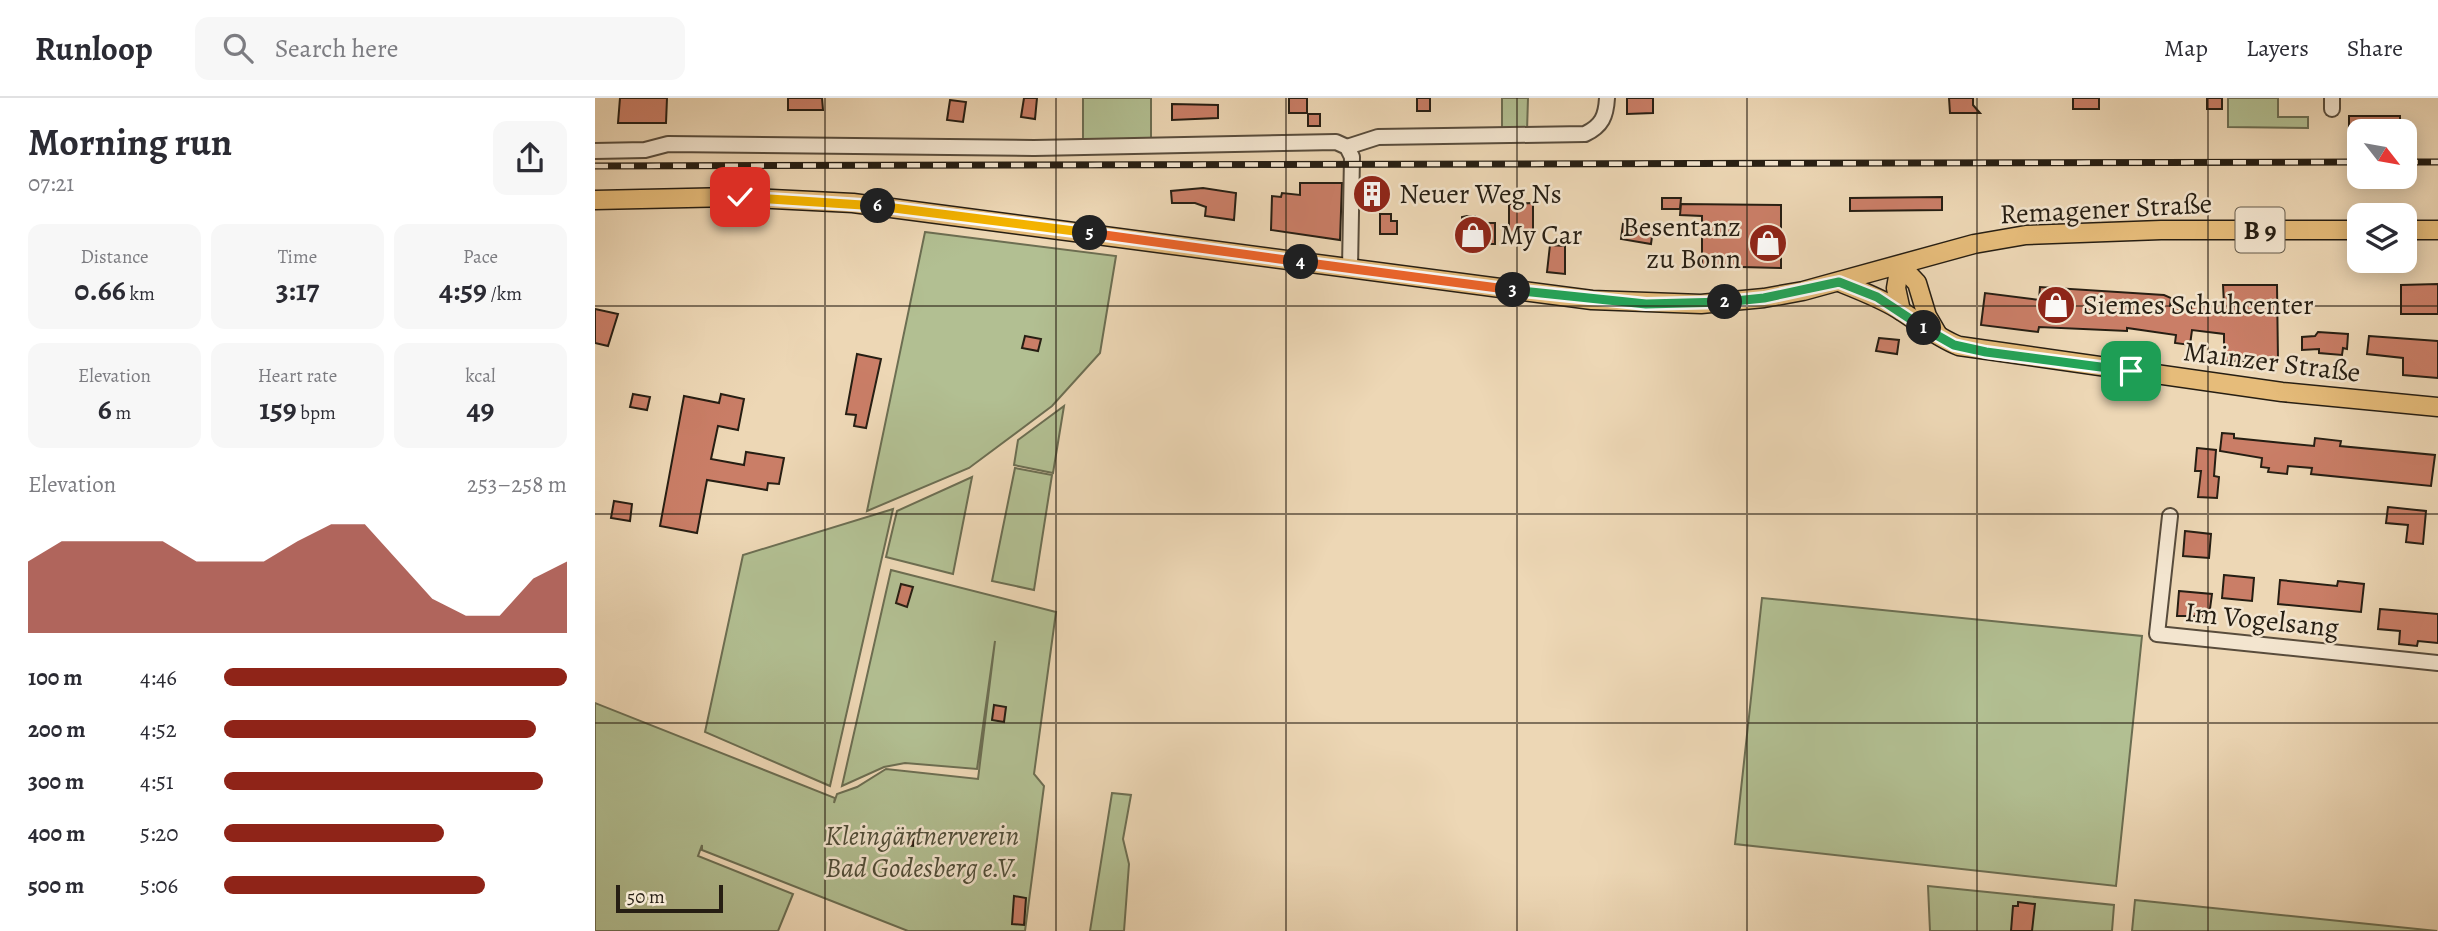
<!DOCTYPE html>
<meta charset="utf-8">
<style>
body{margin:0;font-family:Alegreya,serif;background:#f7f7f7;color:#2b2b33;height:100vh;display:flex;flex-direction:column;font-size:26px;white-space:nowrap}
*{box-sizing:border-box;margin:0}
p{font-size:23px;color:#7c7c81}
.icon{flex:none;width:38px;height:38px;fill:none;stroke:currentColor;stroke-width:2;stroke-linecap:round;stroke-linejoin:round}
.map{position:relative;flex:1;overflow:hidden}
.details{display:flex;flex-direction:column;background:#fff;width:595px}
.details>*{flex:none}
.needle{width:46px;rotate:121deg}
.tools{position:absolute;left:1752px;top:21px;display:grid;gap:14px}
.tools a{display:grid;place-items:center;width:70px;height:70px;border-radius:14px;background:#fff;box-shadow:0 4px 18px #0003;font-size:35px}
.scale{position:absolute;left:21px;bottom:18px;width:107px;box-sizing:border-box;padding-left:7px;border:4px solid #261e13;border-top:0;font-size:19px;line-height:24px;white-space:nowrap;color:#261e13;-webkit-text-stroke:5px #f3e5cf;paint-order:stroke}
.pin{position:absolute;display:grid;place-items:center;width:60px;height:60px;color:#fff;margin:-30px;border-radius:14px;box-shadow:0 4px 10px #0006}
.km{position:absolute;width:35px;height:35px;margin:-18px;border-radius:50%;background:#222;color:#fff;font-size:19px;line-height:35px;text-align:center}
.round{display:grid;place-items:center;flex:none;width:74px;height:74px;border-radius:14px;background:#f7f7f7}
.head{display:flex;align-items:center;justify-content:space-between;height:119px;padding:0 28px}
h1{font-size:38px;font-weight:600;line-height:52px}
.stats{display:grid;grid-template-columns:repeat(3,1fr);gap:10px;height:119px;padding:7px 28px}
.stats div{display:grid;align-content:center;border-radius:14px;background:#f7f7f7;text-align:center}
.stats b{font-size:30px;font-weight:600}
.stats small{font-size:19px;font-weight:400}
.stats p{font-size:19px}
.chart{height:196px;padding:14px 28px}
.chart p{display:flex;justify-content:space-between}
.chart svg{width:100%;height:126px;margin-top:7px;fill:#8f2418;opacity:.7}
ul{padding:0 28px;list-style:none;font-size:23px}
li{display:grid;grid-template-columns:112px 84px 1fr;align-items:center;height:52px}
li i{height:18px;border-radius:9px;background:#8f2418}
header{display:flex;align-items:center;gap:42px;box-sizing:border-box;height:98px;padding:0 35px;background:#fff;border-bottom:2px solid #e1e1e2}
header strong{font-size:33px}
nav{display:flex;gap:38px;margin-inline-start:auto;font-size:24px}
.search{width:490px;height:63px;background:#f7f7f7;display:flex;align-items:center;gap:18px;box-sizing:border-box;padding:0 24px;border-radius:14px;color:#7c7c81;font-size:26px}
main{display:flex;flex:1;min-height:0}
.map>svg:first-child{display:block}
.green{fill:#b2bf92;stroke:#6c6e52;stroke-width:2}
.building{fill:#ca7e67;stroke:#261e13;stroke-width:2}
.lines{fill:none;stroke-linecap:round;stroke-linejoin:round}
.minor-casing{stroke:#584c3c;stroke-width:18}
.major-casing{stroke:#261e13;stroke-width:21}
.minor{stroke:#f3e5cf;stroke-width:14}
.major{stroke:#e6bc7a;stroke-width:18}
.rail-casing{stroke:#261e13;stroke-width:7}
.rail{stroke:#f3e5cf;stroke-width:4.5;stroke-dasharray:13;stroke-linecap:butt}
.split-1-casing{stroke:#fff;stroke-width:14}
.split-2-casing{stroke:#fff;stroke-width:14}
.split-3-casing{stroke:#fff;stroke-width:14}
.split-4-casing{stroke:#fff;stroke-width:14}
.split-5-casing{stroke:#fff;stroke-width:14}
.split-6-casing{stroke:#fff;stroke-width:14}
.split-7-casing{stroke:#fff;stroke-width:14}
.split-1{stroke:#22a559;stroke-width:9}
.split-2{stroke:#22a559;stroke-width:9}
.split-3{stroke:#22a559;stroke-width:9}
.split-4{stroke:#f0652b;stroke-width:9}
.split-5{stroke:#f0652b;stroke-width:9}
.split-6{stroke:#f5b400;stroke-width:9}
.split-7{stroke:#f5b400;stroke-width:9}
.grid{fill:none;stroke:#261e13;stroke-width:2;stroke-opacity:0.55}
.labels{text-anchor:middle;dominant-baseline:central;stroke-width:5;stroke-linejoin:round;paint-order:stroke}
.shield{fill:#f3e5cf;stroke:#645a4b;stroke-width:2}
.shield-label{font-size:26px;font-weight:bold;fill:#261e13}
.poi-label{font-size:28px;fill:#261e13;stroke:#f3e5cf;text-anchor:start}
.street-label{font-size:28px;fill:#261e13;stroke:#f3e5cf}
.park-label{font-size:28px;font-style:italic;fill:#504e39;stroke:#f3e5cf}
</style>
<header>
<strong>Runloop</strong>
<div class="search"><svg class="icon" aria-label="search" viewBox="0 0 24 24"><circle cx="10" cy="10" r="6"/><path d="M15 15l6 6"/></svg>Search here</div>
<nav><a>Map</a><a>Layers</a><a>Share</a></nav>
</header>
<main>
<section class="details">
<div class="head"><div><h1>Morning run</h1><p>07:21</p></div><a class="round"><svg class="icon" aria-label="share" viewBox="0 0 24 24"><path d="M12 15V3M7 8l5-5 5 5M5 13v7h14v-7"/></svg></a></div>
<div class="stats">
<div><p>Distance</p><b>0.66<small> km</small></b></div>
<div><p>Time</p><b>3:17</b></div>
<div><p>Pace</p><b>4:59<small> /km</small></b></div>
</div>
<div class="stats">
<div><p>Elevation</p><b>6<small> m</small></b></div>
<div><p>Heart rate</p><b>159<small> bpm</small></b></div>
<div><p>kcal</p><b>49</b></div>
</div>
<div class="chart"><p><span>Elevation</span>253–258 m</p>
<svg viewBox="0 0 160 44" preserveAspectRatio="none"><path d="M0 44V19L10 12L20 12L30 12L40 12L50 19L60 19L70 19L80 12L90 6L100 6L110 19L120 32L130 38L140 38L150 25L160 19V44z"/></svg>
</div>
<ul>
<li><b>100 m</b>4:46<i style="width:100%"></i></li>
<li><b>200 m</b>4:52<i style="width:91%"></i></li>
<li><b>300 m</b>4:51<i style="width:93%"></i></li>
<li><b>400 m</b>5:20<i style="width:64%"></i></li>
<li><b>500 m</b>5:06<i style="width:76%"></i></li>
</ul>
</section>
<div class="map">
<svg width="1843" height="833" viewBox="0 0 1843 833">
<rect width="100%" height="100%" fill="#edd7b5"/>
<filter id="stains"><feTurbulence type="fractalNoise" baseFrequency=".00286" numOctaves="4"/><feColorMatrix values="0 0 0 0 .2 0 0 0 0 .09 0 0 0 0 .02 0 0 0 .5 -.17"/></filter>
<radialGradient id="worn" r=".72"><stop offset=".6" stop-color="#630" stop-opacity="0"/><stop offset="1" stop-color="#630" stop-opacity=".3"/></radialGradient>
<!-- green -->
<g class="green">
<rect x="488" y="0" width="68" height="45"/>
<polygon points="907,0 933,0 932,33 907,33"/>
<polygon points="1633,0 1683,0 1683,19 1713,19 1713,30 1633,29"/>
<polygon points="330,134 521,158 505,255 457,308 374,370 272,413"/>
<polygon points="469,308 458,375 419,367 423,342"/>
<polygon points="420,370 457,377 439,492 397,483"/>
<polygon points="377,379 358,476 291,459 302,413"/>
<polygon points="298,411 235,688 110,634 148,457"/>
<polygon points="296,472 461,514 439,676 449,688 430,833 313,833 107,752 107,747 103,758 198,796 183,833 0,833 0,605 240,700 239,705 242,696 262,689 291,671 383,681 400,543 382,671 310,665 289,669 247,688"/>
<polygon points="1167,500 1547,538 1521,788 1140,746"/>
<polygon points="517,695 536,697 528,741 534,766 529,833 495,833"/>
<polygon points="1333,788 1519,807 1517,833 1335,833"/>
<polygon points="1540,802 1842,833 1537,833"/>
</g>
<!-- building -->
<g class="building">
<polygon points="25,0 72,0 71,25 23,25"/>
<polygon points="193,0 227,0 228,12 193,12"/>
<polygon points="429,0 442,0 440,21 426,19"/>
<rect x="694" y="0" width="18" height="15"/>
<rect x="822" y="0" width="13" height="13"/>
<polygon points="1032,0 1058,0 1058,15 1032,16"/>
<polygon points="1354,0 1378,0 1378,7 1385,15 1355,15"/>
<rect x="1478" y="0" width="26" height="11"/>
<rect x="1612" y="0" width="15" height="11"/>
<polygon points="355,2 371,4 368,24 352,22"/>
<polygon points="577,6 623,7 623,20 577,22"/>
<rect x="713" y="16" width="12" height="12"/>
<rect x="1754" y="18" width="51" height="12"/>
<polygon points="705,85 747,85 745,142 676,132 677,98 686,99 687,95 705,97"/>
<polygon points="608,90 641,95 639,122 610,118 611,109 600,105 577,105 576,93"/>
<rect x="773" y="91" width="13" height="15"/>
<polygon points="1347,99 1347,112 1255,113 1255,100"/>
<polygon points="1067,100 1086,100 1085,111 1067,111"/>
<polygon points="938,105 938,135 914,135 914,106"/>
<polygon points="1086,106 1186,107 1186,170 1107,168 1107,118 1085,117"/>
<polygon points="785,116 796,116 796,123 802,123 802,136 785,136"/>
<polygon points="872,118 880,118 880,125 900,125 900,146 873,146 872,138 867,138 867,119"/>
<polygon points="1028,126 1058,131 1056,146 1026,141"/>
<polygon points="955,147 970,148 970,176 952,174"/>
<polygon points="1843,186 1843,216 1806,216 1806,187"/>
<polygon points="1628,187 1682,187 1683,263 1629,263 1629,236 1597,232 1595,247 1580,245 1581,237 1532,230 1532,233 1444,229 1443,234 1386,227 1390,195 1444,202 1445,189 1569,197 1576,200 1575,208 1596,211 1598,202 1629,206"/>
<polygon points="0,211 23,216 13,248 0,245"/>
<polygon points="1723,234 1753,236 1752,251 1748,250 1747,257 1724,255 1724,251 1707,252 1707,239 1720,238"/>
<polygon points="430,238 446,241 443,253 427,250"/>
<polygon points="1774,238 1843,243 1843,280 1808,277 1808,260 1772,256"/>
<polygon points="1284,240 1304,242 1302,256 1281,253"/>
<polygon points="262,256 286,261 271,330 259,328 261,317 251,316"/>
<polygon points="38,296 55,299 52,312 35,309"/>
<polygon points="126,296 149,301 143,332 123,328 116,361 149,367 151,354 189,360 184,386 173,385 172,392 112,382 102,435 65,428 89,298 124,305"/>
<polygon points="1627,335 1639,336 1639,340 1719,348 1720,340 1746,343 1745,348 1840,357 1836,388 1716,376 1717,370 1693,368 1692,376 1673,374 1674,370 1666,369 1667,360 1625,353"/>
<polygon points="1602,350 1621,352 1619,378 1624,379 1622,400 1603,399 1606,373 1600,373"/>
<polygon points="19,403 37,406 35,423 16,420"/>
<polygon points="1793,409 1831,413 1828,446 1811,444 1813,427 1791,425"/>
<polygon points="1590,433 1616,436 1614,460 1588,458"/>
<polygon points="1629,477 1659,480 1657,503 1627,500"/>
<polygon points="1685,482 1742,488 1743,483 1769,486 1766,514 1683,506"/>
<polygon points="306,486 318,489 312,509 301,505"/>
<polygon points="1584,493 1617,496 1614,518 1582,518"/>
<polygon points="1785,511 1843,516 1843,545 1823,543 1822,548 1804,546 1805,533 1783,531"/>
<polygon points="399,607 411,609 409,624 397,622"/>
<polygon points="302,735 319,735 318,748 300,746"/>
<polygon points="419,798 431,800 429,827 417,826"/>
<polygon points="1423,804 1440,806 1437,833 1416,833 1418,808 1423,808"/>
</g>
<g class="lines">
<defs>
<g id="minor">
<polyline points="1737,11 1737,0"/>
<path d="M752,49L783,39L990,36C1007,28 1011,18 1012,0"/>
<polyline points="0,53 50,52 73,46 439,50 741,44 752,49 757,59 755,170"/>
<polyline points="1575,418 1562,536 1843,565"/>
</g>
<g id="major">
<polyline points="0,102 138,99 258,105 997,202 1106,206 1169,200 1208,193 1379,146 1431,137 1566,132 1764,132"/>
<polyline points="1810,132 1843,132"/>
<polyline points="1305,167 1322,185 1332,218 1343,237"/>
<polyline points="1305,167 1301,190 1306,213"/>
<path d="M1244,184C1264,192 1285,200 1303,211C1324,224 1341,239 1364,248L1687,294L1843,309"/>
</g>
</defs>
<!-- minor casing -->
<use href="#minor" class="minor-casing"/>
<!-- major casing -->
<use href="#major" class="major-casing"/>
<!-- minor -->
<use href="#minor" class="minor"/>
<!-- major -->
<use href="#major" class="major"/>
<defs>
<g id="rail">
<polyline points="1810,64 1843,64"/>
<polyline points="0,68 1764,64"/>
</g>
</defs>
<!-- rail casing -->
<use href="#rail" class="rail-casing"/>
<!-- rail -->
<use href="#rail" class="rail"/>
</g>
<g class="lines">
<defs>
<polyline id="split-1" points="1329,230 1359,247 1391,254 1536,273"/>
<polyline id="split-2" points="1130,204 1169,200 1244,184 1282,199 1329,230"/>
<polyline id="split-3" points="918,192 1051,206 1130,204"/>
<polyline id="split-4" points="706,164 918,192"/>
<polyline id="split-5" points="495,135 706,164"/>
<polyline id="split-6" points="283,108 495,135"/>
<polyline id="split-7" points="145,99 283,108"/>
</defs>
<!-- split-1 casing -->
<use href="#split-1" class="split-1-casing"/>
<!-- split-2 casing -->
<use href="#split-2" class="split-2-casing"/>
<!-- split-3 casing -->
<use href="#split-3" class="split-3-casing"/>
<!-- split-4 casing -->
<use href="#split-4" class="split-4-casing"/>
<!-- split-5 casing -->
<use href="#split-5" class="split-5-casing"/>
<!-- split-6 casing -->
<use href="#split-6" class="split-6-casing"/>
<!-- split-7 casing -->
<use href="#split-7" class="split-7-casing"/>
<!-- split-1 -->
<use href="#split-1" class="split-1"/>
<!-- split-2 -->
<use href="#split-2" class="split-2"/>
<!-- split-3 -->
<use href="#split-3" class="split-3"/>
<!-- split-4 -->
<use href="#split-4" class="split-4"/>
<!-- split-5 -->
<use href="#split-5" class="split-5"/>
<!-- split-6 -->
<use href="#split-6" class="split-6"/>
<!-- split-7 -->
<use href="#split-7" class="split-7"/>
</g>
<!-- grid -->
<path class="grid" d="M230,0V833M461,0V833M691,0V833M922,0V833M1152,0V833M1382,0V833M1613,0V833M0,208H1843M0,416H1843M0,625H1843"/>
<!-- icons -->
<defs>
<symbol id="building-disc" viewBox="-11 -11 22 22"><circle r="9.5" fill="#8f2418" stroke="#f3e5cf"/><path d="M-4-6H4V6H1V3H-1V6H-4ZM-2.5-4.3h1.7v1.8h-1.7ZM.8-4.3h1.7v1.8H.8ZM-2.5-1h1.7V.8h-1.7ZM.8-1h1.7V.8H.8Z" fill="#fff"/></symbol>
<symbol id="shop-disc" viewBox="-11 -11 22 22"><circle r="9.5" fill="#8f2418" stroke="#f3e5cf"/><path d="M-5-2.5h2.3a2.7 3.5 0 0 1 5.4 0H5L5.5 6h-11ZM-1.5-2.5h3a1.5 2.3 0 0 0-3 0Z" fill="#fff"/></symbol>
</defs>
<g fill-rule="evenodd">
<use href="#building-disc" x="755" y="74" width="44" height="44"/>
<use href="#shop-disc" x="856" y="115" width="44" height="44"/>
<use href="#shop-disc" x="1151" y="123" width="44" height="44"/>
<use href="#shop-disc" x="1439" y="185" width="44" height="44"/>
</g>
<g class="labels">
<!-- shield labels -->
<rect class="shield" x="1640.5" y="109.5" width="49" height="45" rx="5"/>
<g class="shield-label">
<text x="1665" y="132">B 9</text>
</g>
<!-- poi labels -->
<g class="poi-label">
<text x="804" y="96">Neuer Weg Ns</text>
<text x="1146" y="129" text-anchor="end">Besentanz<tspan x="1146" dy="32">zu Bonn</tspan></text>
<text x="905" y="137">My Car</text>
<text x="1488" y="207">Siemes Schuhcenter</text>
</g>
<!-- street labels -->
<g class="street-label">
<text transform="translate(1511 111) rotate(-3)">Remagener Straße</text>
<text transform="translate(1677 264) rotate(7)">Mainzer Straße</text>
<text transform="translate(1667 522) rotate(6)">Im Vogelsang</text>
</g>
<!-- park labels -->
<g class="park-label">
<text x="327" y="738">Kleingärtnerverein<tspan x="327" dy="32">Bad Godesberg e.V.</tspan></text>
</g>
</g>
<rect width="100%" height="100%" filter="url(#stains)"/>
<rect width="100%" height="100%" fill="url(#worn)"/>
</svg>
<div class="tools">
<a><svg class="needle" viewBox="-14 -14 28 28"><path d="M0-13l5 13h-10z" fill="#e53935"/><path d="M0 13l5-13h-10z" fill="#7c7c81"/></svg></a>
<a><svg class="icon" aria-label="layers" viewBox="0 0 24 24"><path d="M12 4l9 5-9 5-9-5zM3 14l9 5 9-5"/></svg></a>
</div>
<div class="scale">50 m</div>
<div class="pin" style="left:1536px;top:273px;background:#1e9e55"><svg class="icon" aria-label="arrive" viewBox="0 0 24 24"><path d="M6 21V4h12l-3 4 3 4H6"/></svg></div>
<div class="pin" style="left:145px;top:99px;background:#d93025"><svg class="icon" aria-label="check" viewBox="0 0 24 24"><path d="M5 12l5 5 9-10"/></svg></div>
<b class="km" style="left:1329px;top:230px">1</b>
<b class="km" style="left:1130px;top:204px">2</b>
<b class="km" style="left:918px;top:192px">3</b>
<b class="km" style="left:706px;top:164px">4</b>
<b class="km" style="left:495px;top:135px">5</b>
<b class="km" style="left:283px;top:108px">6</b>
</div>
</main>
